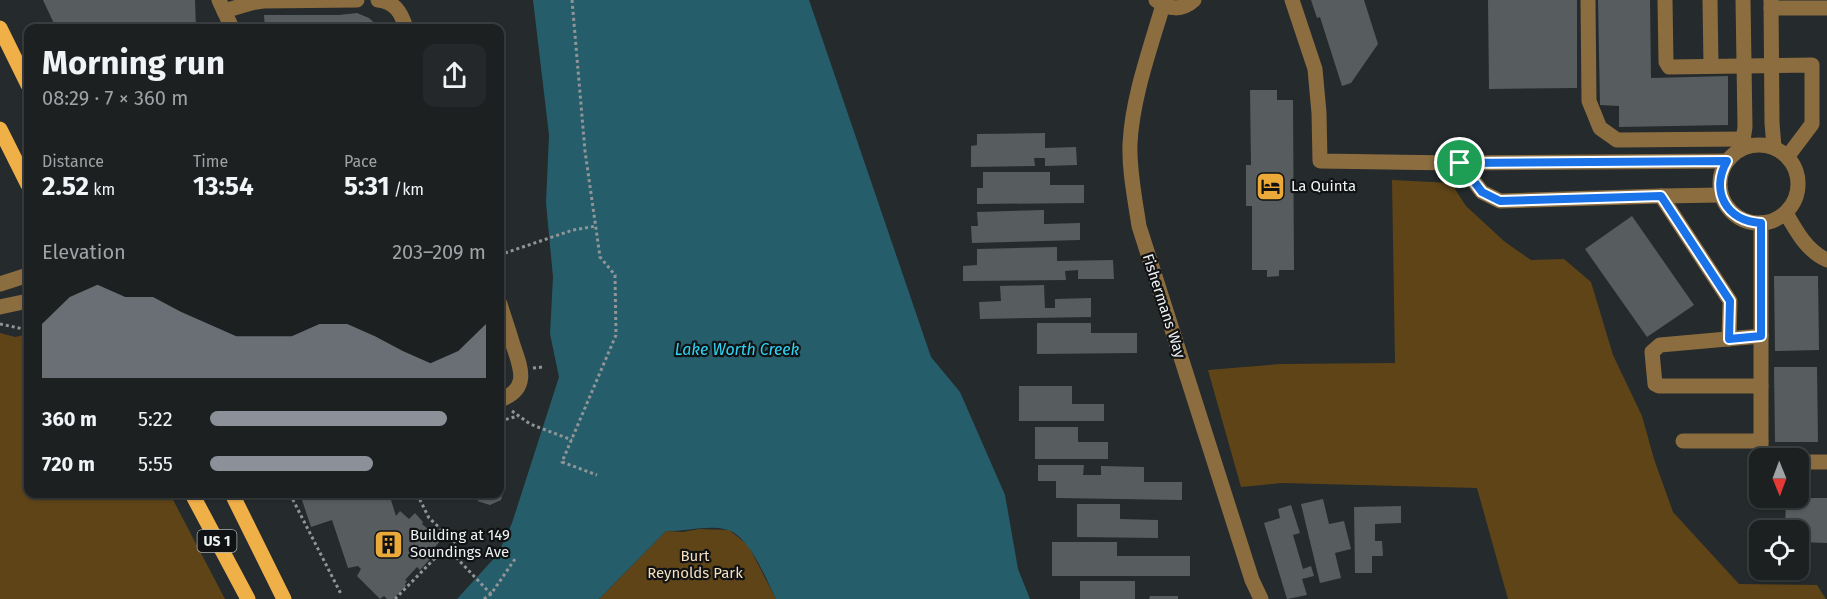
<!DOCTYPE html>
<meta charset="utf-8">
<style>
body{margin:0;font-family:"Fira Sans",sans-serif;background:#25282a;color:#f1f3f6;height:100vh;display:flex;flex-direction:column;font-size:22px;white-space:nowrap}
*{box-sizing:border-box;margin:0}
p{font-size:20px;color:#a0a3a5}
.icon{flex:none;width:33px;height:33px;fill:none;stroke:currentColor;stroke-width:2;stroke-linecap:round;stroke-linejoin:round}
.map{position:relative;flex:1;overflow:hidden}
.panel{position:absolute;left:24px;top:24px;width:480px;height:474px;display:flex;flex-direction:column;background:#1c2021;border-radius:12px;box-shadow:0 2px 4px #0004,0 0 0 2px #3a3e3f}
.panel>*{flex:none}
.needle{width:39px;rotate:179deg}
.tools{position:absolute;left:1749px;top:448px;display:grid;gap:12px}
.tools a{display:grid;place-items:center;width:60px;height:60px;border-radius:12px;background:#1c2021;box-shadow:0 2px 4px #0004,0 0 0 2px #3a3e3f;font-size:30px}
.pin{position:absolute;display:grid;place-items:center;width:51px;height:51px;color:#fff;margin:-26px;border:3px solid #fff;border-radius:50%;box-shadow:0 2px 6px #0007}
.round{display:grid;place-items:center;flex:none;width:63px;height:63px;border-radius:12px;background:#25282a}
.overview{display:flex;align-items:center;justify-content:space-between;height:102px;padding:0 18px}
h1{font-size:33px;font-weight:700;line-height:45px}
.stats{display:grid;grid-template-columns:repeat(3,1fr);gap:9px;height:102px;padding:6px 18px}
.stats div{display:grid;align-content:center}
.stats b{font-size:26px;font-weight:700}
.stats small{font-size:16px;font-weight:400}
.stats p{font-size:16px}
.chart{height:168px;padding:12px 18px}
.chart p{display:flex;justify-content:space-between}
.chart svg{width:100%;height:108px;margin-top:6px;fill:#8c9099;opacity:.7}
ul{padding:0 18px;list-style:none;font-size:20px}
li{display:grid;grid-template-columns:96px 72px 1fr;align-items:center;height:45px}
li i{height:15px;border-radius:8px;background:#8c9099}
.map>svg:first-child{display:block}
.green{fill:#5f4418}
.water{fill:#255e6a}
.building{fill:#575d5f}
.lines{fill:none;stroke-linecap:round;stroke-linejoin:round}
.path{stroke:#919597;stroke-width:3;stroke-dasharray:3 3;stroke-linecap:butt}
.minor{stroke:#8c6d40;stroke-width:15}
.major{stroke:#f0b048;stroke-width:15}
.route-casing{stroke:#fff;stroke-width:12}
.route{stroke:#1a73e8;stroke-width:8}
.labels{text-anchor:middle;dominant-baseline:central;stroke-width:4.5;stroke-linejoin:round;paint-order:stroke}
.shield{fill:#101213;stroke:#abafb0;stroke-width:1.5}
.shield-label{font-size:14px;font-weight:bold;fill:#eef2f3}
.poi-label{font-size:15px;fill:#eef2f3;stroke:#101213;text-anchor:start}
.street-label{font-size:15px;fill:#eef2f3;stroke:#101213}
.park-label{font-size:15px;fill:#f7debc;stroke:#101213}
.water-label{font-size:16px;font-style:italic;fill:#2fd5f4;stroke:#101213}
</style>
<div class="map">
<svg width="1827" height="599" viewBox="0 0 1827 599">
<rect width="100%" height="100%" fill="#252a2c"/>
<!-- green -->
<g class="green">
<polygon points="1392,180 1451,183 1466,206 1505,242 1531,260 1564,259 1591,282 1613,355 1642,416 1654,459 1673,512 1739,584 1817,585 1826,599 1508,599 1477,488 1282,483 1241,487 1208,370 1280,364 1395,363"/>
<polygon points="0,333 15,337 28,334 28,494 170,494 225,599 0,599"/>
<polygon points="699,529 729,530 748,545 776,599 599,599 666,531 683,532"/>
</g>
<!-- water -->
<path class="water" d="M533,0H809L931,357L960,392L1005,495L1018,569L1030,599H776C766,579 750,537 728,530C709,524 685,532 666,531L599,599H457L498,554L512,523L559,377L550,334L553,277L546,203L549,135Z"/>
<!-- building -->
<g class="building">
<polygon points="43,0 195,0 196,28 56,28"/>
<polygon points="1311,0 1364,0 1378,44 1351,83 1342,86 1320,17 1317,18"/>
<polygon points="1488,0 1577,0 1577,88 1489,89"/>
<polygon points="1598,0 1650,0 1651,78 1728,76 1728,125 1619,127 1619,106 1600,105"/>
<polygon points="357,13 369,18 380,28 265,28 264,15 339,15"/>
<polygon points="1250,90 1277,90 1277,100 1293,100 1294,270 1279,270 1279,276 1267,277 1267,270 1252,270 1252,206 1246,206 1246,165 1251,165"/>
<polygon points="1045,133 1045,148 1076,147 1077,165 1045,166 1045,158 1034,158 1035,166 971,167 971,146 977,145 977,134"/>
<polygon points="983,172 1050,172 1050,185 1084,185 1084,203 977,204 977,188 983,188"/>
<polygon points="1044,210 1044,224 1080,223 1080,240 972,243 971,226 978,226 977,212"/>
<polygon points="1632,216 1694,305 1647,337 1585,249"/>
<polygon points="1057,247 1057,261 1113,260 1114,279 1078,279 1078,270 1065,271 1066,280 963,281 963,266 977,265 977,249"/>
<polygon points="1774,276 1818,276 1819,350 1775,351"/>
<polygon points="1044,285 1045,308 1055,308 1055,299 1091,298 1091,317 980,319 979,302 1001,301 1000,286"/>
<polygon points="1037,323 1091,323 1091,333 1137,333 1137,353 1037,354"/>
<polygon points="1774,367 1817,367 1818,442 1775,442"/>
<polygon points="1019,386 1072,386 1072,404 1104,404 1104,421 1019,421"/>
<polygon points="1035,427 1078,427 1078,442 1108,442 1108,459 1035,459"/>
<polygon points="1038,465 1084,465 1083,475 1101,475 1101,466 1144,467 1144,482 1182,482 1182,500 1056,498 1056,481 1038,481"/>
<polygon points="500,478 504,490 501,500 490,505 477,501 487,496 482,494 500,494"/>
<polygon points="300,494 408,494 391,500 396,516 400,511 409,519 415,513 423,522 422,524 441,540 434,548 437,551 420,570 417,567 405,580 407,581 405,584 406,586 393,599 387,599 384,596 380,599 357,576 361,569 358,566 348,568 332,520 311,527"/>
<polygon points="1786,498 1827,498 1827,543 1798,542 1798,531 1785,531"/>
<polygon points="1323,499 1329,524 1344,521 1351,549 1335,553 1341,578 1320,583 1301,504"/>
<polygon points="1077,504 1120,504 1120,519 1158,520 1158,538 1077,537"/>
<polygon points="1291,505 1300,533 1293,535 1303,569 1311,566 1314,576 1302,579 1307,595 1287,599 1264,523 1280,518 1278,509"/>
<polygon points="1401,506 1401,523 1375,524 1375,541 1382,541 1383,556 1372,556 1372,573 1355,573 1354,507"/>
<polygon points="1052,542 1117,542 1117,556 1190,556 1190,576 1052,576"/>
<rect x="1080" y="581" width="55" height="18"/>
<polygon points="1150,596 1178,596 1178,599 1149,599"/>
</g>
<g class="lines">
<!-- path -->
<g class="path">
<polyline points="572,0 585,151 600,257 615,275 616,335 562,462 597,475"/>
<polyline points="505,253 573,230 596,226"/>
<polyline points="0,324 28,330"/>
<polyline points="533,368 543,367"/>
<polyline points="512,411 530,424 572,440"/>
<polyline points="500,421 518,416"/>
<polyline points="290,494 341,594"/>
<polyline points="417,494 429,518 456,543 450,551"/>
<polyline points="395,599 442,551 450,551 491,594"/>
<polyline points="484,599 491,594 515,559"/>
</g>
<!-- minor -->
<g class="minor">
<polyline points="219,0 232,28"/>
<path d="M378,0C395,2 401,12 406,28"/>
<path d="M1156,0C1169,10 1182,11 1194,0"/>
<polyline points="1292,0 1315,69 1319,113 1320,161 1453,163 1727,161"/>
<polyline points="1588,0 1589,101 1600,128 1617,140 1744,139"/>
<polyline points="1665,0 1666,62 1669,67 1812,65 1812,124 1788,156"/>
<polyline points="1710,0 1711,66"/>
<polyline points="1771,0 1772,123 1774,147"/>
<path d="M1163,5C1150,49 1132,99 1130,144C1129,171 1135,199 1139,226L1252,580L1261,599"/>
<polyline points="1771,8 1827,8"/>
<polyline points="224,11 251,3 263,1 357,0"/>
<circle cx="1759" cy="184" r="39"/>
<polyline points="1742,147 1745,127 1743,0"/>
<polyline points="1460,163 1482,192 1500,201 1661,196"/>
<polyline points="1721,195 1661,196 1730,301 1729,339"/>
<path d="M1786,213C1796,231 1807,251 1827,260"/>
<polyline points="1761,223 1761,459"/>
<polyline points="0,284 28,275"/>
<path d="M500,304C504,317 509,331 513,345C521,368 530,389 500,400"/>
<polyline points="0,307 28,301"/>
<polyline points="1761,336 1660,345 1652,352 1655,384 1659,386 1761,386"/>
<polyline points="1683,441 1761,441"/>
<polyline points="1798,462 1827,462"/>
</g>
<!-- major -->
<g class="major">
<polyline points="0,28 28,85"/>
<polyline points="0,129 28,185"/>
<polyline points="192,494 248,599"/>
<polyline points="232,494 284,599"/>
</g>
</g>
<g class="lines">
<defs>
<path id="route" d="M1727,161C1710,191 1726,221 1761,223V336L1729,339L1730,301L1661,196L1500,201L1482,192L1460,163Z"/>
</defs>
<!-- route casing -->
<use href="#route" class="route-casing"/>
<!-- route -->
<use href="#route" class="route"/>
</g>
<!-- icons -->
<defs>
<symbol id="hotel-square" viewBox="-11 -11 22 22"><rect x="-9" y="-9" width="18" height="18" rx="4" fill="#eba939" stroke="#101213"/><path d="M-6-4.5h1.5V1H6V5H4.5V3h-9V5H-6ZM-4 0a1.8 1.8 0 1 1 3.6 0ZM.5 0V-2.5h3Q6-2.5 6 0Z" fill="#111"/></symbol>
<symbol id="building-square" viewBox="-11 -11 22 22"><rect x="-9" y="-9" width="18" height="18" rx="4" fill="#eba939" stroke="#101213"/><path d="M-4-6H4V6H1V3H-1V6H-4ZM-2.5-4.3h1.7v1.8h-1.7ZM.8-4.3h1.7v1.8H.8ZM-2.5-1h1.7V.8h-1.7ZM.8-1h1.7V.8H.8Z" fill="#111"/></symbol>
</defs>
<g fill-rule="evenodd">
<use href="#hotel-square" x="1254" y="170" width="33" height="33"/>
<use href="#building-square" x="372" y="528" width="33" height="33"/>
</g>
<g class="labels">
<!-- shield labels -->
<rect class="shield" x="197.5" y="530" width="39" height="22" rx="4.5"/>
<g class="shield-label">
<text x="217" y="541">US 1</text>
</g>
<!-- poi labels -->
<g class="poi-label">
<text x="1291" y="186">La Quinta</text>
<text x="410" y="535">Building at 149<tspan x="410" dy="17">Soundings Ave</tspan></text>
</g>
<!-- street labels -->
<g class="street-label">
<text transform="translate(1164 306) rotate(72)">Fishermans Way</text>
</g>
<!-- park labels -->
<g class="park-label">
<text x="695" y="556">Burt<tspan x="695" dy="17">Reynolds Park</tspan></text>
</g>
<!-- water labels -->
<g class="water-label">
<text x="737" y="349">Lake Worth Creek</text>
</g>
</g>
</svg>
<div class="tools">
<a><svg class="needle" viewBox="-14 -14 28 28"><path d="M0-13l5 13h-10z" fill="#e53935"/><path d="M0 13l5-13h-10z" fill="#a0a3a5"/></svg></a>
<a><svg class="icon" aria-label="locate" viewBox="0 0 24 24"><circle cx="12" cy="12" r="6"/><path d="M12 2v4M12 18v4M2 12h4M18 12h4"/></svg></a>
</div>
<div class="pin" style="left:1460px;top:163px;background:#1e9e55"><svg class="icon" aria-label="arrive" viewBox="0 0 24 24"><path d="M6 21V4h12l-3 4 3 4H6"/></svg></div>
<section class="panel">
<div class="overview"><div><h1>Morning run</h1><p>08:29 · 7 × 360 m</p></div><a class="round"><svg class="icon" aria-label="share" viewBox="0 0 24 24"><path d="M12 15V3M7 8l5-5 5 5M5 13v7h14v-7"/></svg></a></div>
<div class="stats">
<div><p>Distance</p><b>2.52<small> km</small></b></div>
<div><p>Time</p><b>13:54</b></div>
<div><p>Pace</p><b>5:31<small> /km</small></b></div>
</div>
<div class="chart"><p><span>Elevation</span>203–209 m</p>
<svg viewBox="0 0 160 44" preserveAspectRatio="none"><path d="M0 44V22L10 11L20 6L30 11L40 11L50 17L60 22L70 27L80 27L90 27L100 22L110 22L120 27L130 33L140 38L150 33L160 22V44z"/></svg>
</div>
<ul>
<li><b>360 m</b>5:22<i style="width:86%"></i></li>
<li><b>720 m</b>5:55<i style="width:59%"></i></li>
</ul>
</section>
</div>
